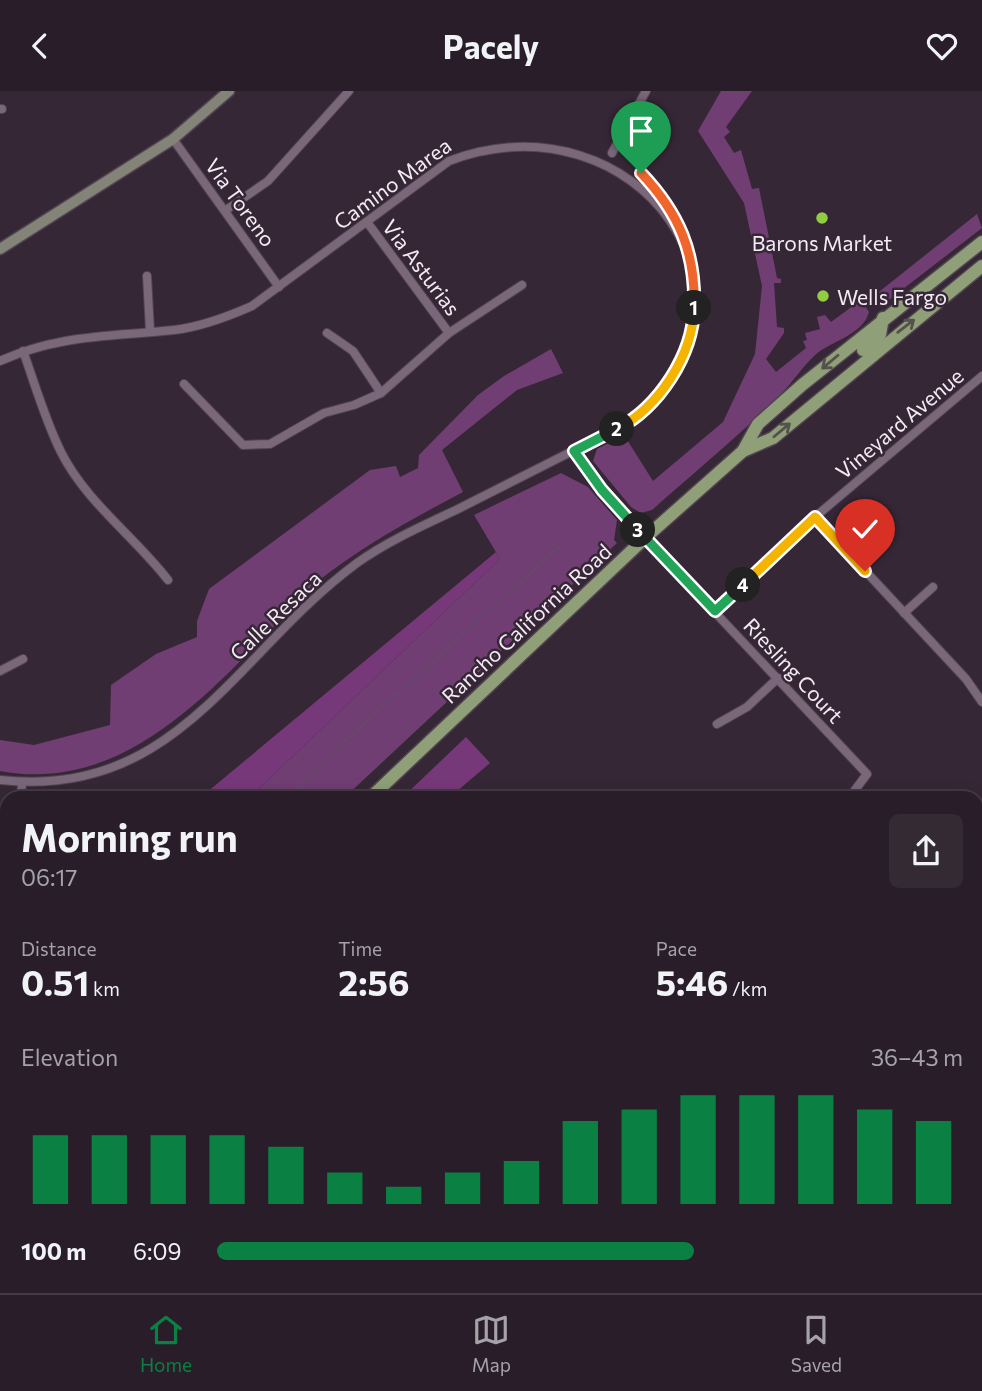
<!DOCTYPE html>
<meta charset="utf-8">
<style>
body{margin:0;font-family:Commissioner,sans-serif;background:#342a34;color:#f1f3f6;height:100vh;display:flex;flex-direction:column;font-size:26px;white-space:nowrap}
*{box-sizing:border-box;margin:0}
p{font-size:23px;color:#a5a2a8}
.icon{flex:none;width:38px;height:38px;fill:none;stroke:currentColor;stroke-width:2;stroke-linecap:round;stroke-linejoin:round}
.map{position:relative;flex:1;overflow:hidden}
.sheet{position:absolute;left:0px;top:700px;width:984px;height:502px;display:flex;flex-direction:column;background:#281d28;border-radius:21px 21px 0 0;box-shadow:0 4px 18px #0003,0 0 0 2px #443b45}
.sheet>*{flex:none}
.pin{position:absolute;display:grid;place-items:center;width:60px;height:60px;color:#fff;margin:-72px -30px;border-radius:50% 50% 50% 0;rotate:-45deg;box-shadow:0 0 7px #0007}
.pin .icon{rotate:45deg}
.km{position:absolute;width:35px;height:35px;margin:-18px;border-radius:50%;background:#222;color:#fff;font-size:19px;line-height:35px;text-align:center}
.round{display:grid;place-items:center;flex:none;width:74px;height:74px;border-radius:10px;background:#342a34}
.headline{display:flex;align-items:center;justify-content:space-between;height:119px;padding:0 21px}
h1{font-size:38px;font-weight:700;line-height:52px}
.metrics{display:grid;grid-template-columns:repeat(3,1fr);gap:10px;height:119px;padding:7px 21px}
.metrics div{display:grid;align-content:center}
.metrics b{font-size:35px;font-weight:700}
.metrics small{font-size:19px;font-weight:400}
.metrics p{font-size:19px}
.chart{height:196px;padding:14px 21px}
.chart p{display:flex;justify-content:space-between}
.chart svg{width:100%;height:126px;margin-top:7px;stroke:#0b8043;stroke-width:6}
ul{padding:0 21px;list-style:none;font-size:23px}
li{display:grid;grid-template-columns:112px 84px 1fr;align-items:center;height:52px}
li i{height:18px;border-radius:9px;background:#0b8043}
header{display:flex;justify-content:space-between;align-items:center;height:91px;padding:0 21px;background:#281d28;font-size:32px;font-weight:700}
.menu{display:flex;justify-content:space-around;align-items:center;height:98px;border-top:2px solid #443b45;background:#281d28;font-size:19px;color:#a5a2a8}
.menu a{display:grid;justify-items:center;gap:4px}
.menu .current{color:#0b8043}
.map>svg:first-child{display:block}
.green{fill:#713e73}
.forest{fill:#77387a}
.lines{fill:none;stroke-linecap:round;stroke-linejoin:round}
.stream{stroke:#69466b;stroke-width:2.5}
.minor-casing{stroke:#514451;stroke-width:10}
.tertiary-casing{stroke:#514451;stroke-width:12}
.secondary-casing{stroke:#514451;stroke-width:13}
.primary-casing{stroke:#514451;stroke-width:15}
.minor{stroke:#7a687a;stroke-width:8}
.tertiary{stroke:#7a687a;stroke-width:10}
.secondary{stroke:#848378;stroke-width:10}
.primary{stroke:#8f9f77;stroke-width:12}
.oneway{stroke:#55514d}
.split-1-casing{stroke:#fff;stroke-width:14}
.split-2-casing{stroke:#fff;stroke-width:14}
.split-3-casing{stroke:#fff;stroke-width:14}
.split-4-casing{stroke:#fff;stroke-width:14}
.split-5-casing{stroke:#fff;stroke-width:14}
.split-1{stroke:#f0652b;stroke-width:9}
.split-2{stroke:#f5b400;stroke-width:9}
.split-3{stroke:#22a559;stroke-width:9}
.split-4{stroke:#22a559;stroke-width:9}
.split-5{stroke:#f5b400;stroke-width:9}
.poi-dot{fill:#90cd40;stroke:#362736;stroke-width:2.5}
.labels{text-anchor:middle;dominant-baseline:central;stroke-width:5;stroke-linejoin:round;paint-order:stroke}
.street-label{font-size:21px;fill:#f4eaf4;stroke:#362736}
.poi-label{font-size:21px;fill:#f4eaf4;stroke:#362736}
</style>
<header><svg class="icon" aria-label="back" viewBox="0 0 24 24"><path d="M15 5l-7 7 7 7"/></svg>Pacely<svg class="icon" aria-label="heart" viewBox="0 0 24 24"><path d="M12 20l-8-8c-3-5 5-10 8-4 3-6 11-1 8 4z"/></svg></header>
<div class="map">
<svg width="982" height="1202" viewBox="0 0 982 1202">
<rect width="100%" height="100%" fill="#362736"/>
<!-- green -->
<g class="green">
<path d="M721,0H752L726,36L730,41L724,46L734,62L741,59L752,98L759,97L777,187L781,188V192H774L777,236L784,237V242L766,268L776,281L806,257L803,250L807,249L805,242L820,238L817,226L825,224L831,231L850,217L848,203L856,201L869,221C863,244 831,250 815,264C802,276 793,291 780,304C740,344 695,381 652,419L641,422L631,416L593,370L597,358L624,344L653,390L723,331L755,263L762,195L744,112L698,40Z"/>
<polygon points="977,123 982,137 890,208 879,209 875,204"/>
<path d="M551,258L563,282L517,299L442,359L463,401C412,428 364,454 318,490C232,574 138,706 0,680V649L34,654L110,634L111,594L156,563L197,546V530L209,498L370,379L396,375L400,386L418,377L419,364L478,304L504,285Z"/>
<polygon points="561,382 588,396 617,429 614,449 617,452 344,707 249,707 500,468 474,424"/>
<polygon points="7,905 7,1024 0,1031 0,912"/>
</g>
<!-- forest -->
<g class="forest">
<polygon points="496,461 500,468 249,707 200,707"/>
<polygon points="466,646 490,672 449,707 402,707"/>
</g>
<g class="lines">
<!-- stream -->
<g class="stream">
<polyline points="288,707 336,658 566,450"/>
<polyline points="0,979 7,973"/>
</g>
<defs>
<g id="minor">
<polyline points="0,18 2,18"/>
<polyline points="173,48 279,196"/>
<polyline points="612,62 646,0"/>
<polyline points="226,119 268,90 349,0"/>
<polyline points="367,131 449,242"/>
<polyline points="147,185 150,240"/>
<polyline points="327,242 353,260 381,302"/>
<path d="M23,260C35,293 45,329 61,361C86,411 134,445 168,489"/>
<path d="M0,270C60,243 111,246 174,239C201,236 227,226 252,215L449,70C637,0 792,210 622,335C567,363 511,391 456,419C422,435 388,450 357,472C236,561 177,709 0,689"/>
<polyline points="184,293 243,354 270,353 324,322 354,314 381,302 449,242 522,194"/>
<polyline points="574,360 602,399 645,447 867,683 849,707"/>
<polyline points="815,426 966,588 982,611"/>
<polyline points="715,520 815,426 982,285"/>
<polyline points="904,522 933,496"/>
<polyline points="0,580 23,568"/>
<polyline points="717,633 747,616 778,587"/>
<polyline points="21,707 22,691"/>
<polyline points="0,790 7,777"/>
<polyline points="976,1079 982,1084"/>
<polyline points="532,1195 540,1202"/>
<polyline points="195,1202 202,1195"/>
</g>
<polyline id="tertiary" points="394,1195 396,1202"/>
<polyline id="secondary" points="0,158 173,48 229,0"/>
<g id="primary">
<polyline points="863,259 880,244 883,227"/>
<polyline points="743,360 758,333 802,294 982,151"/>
<polyline points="370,707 645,447 743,360 773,347 982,175"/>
<polyline points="0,1056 7,1049"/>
</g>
</defs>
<!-- minor casing -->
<use href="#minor" class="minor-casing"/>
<!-- tertiary casing -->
<use href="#tertiary" class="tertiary-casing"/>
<!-- secondary casing -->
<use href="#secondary" class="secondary-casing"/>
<!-- primary casing -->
<use href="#primary" class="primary-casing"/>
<!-- minor -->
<use href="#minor" class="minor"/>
<!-- tertiary -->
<use href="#tertiary" class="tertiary"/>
<!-- secondary -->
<use href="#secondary" class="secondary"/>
<!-- primary -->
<use href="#primary" class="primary"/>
</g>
<!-- one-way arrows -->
<defs><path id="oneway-shaft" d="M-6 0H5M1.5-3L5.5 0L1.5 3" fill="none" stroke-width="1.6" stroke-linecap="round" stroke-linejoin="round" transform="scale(1.75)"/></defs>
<g class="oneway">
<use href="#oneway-shaft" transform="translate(906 235) rotate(-38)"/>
<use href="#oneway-shaft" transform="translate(830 271) rotate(140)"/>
<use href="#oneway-shaft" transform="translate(782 339) rotate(-40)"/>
</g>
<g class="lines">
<defs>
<path id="split-1" d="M641,82C679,122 696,162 694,217"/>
<path id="split-2" d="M617,338C659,316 693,264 694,217"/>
<polyline id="split-3" points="617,338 574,360 602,399 638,439"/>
<polyline id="split-4" points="638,439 715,520 743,494"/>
<polyline id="split-5" points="743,494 815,426 865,480"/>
</defs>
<!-- split-1 casing -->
<use href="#split-1" class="split-1-casing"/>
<!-- split-2 casing -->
<use href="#split-2" class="split-2-casing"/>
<!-- split-3 casing -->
<use href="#split-3" class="split-3-casing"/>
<!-- split-4 casing -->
<use href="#split-4" class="split-4-casing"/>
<!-- split-5 casing -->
<use href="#split-5" class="split-5-casing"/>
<!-- split-1 -->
<use href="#split-1" class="split-1"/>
<!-- split-2 -->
<use href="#split-2" class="split-2"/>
<!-- split-3 -->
<use href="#split-3" class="split-3"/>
<!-- split-4 -->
<use href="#split-4" class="split-4"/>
<!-- split-5 -->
<use href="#split-5" class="split-5"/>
</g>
<!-- markers -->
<g class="poi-dot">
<circle cx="822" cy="127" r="7"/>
<circle cx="823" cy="205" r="7"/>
</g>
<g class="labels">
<!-- street labels -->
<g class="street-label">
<text transform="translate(392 92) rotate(-36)">Camino Marea</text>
<text transform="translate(241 111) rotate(54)">Via Toreno</text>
<text transform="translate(422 176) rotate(53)">Via Asturias</text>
<text transform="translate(899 332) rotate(-40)">Vineyard Avenue</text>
<text transform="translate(275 524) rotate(-44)">Calle Resaca</text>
<text transform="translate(526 532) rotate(-43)">Rancho California Road</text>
<text transform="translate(794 579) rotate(47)">Riesling Court</text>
</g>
<!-- poi labels -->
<g class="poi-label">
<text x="822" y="151">Barons Market</text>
<text x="837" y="205" text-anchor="start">Wells Fargo</text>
</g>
</g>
</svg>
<div class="pin" style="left:641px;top:82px;background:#1e9e55"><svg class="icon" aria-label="arrive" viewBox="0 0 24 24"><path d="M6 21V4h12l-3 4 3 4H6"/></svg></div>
<div class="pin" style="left:865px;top:480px;background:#d93025"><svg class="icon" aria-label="check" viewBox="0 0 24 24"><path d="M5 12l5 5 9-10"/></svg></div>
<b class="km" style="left:694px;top:217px">1</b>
<b class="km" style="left:617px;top:338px">2</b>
<b class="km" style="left:638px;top:439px">3</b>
<b class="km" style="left:743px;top:494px">4</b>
<section class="sheet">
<div class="headline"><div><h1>Morning run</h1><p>06:17</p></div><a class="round"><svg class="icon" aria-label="share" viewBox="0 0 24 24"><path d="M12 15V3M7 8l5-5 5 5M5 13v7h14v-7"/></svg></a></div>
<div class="metrics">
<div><p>Distance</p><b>0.51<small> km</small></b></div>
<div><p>Time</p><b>2:56</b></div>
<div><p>Pace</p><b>5:46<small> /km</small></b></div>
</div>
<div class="chart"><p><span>Elevation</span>36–43 m</p>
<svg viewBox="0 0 160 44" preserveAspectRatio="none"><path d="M5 44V20M15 44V20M25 44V20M35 44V20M45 44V24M55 44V33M65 44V38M75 44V33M85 44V29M95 44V15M105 44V11M115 44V6M125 44V6M135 44V6M145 44V11M155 44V15"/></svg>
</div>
<ul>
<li><b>100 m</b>6:09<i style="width:64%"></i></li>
</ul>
</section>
</div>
<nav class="menu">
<a class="current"><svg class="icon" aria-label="home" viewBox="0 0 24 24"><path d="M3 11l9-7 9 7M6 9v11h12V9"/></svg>Home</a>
<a><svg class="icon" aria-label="map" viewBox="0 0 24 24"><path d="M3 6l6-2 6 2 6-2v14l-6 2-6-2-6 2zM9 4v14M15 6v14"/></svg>Map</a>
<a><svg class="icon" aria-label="saved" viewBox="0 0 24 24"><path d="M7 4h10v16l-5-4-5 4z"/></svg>Saved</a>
</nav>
